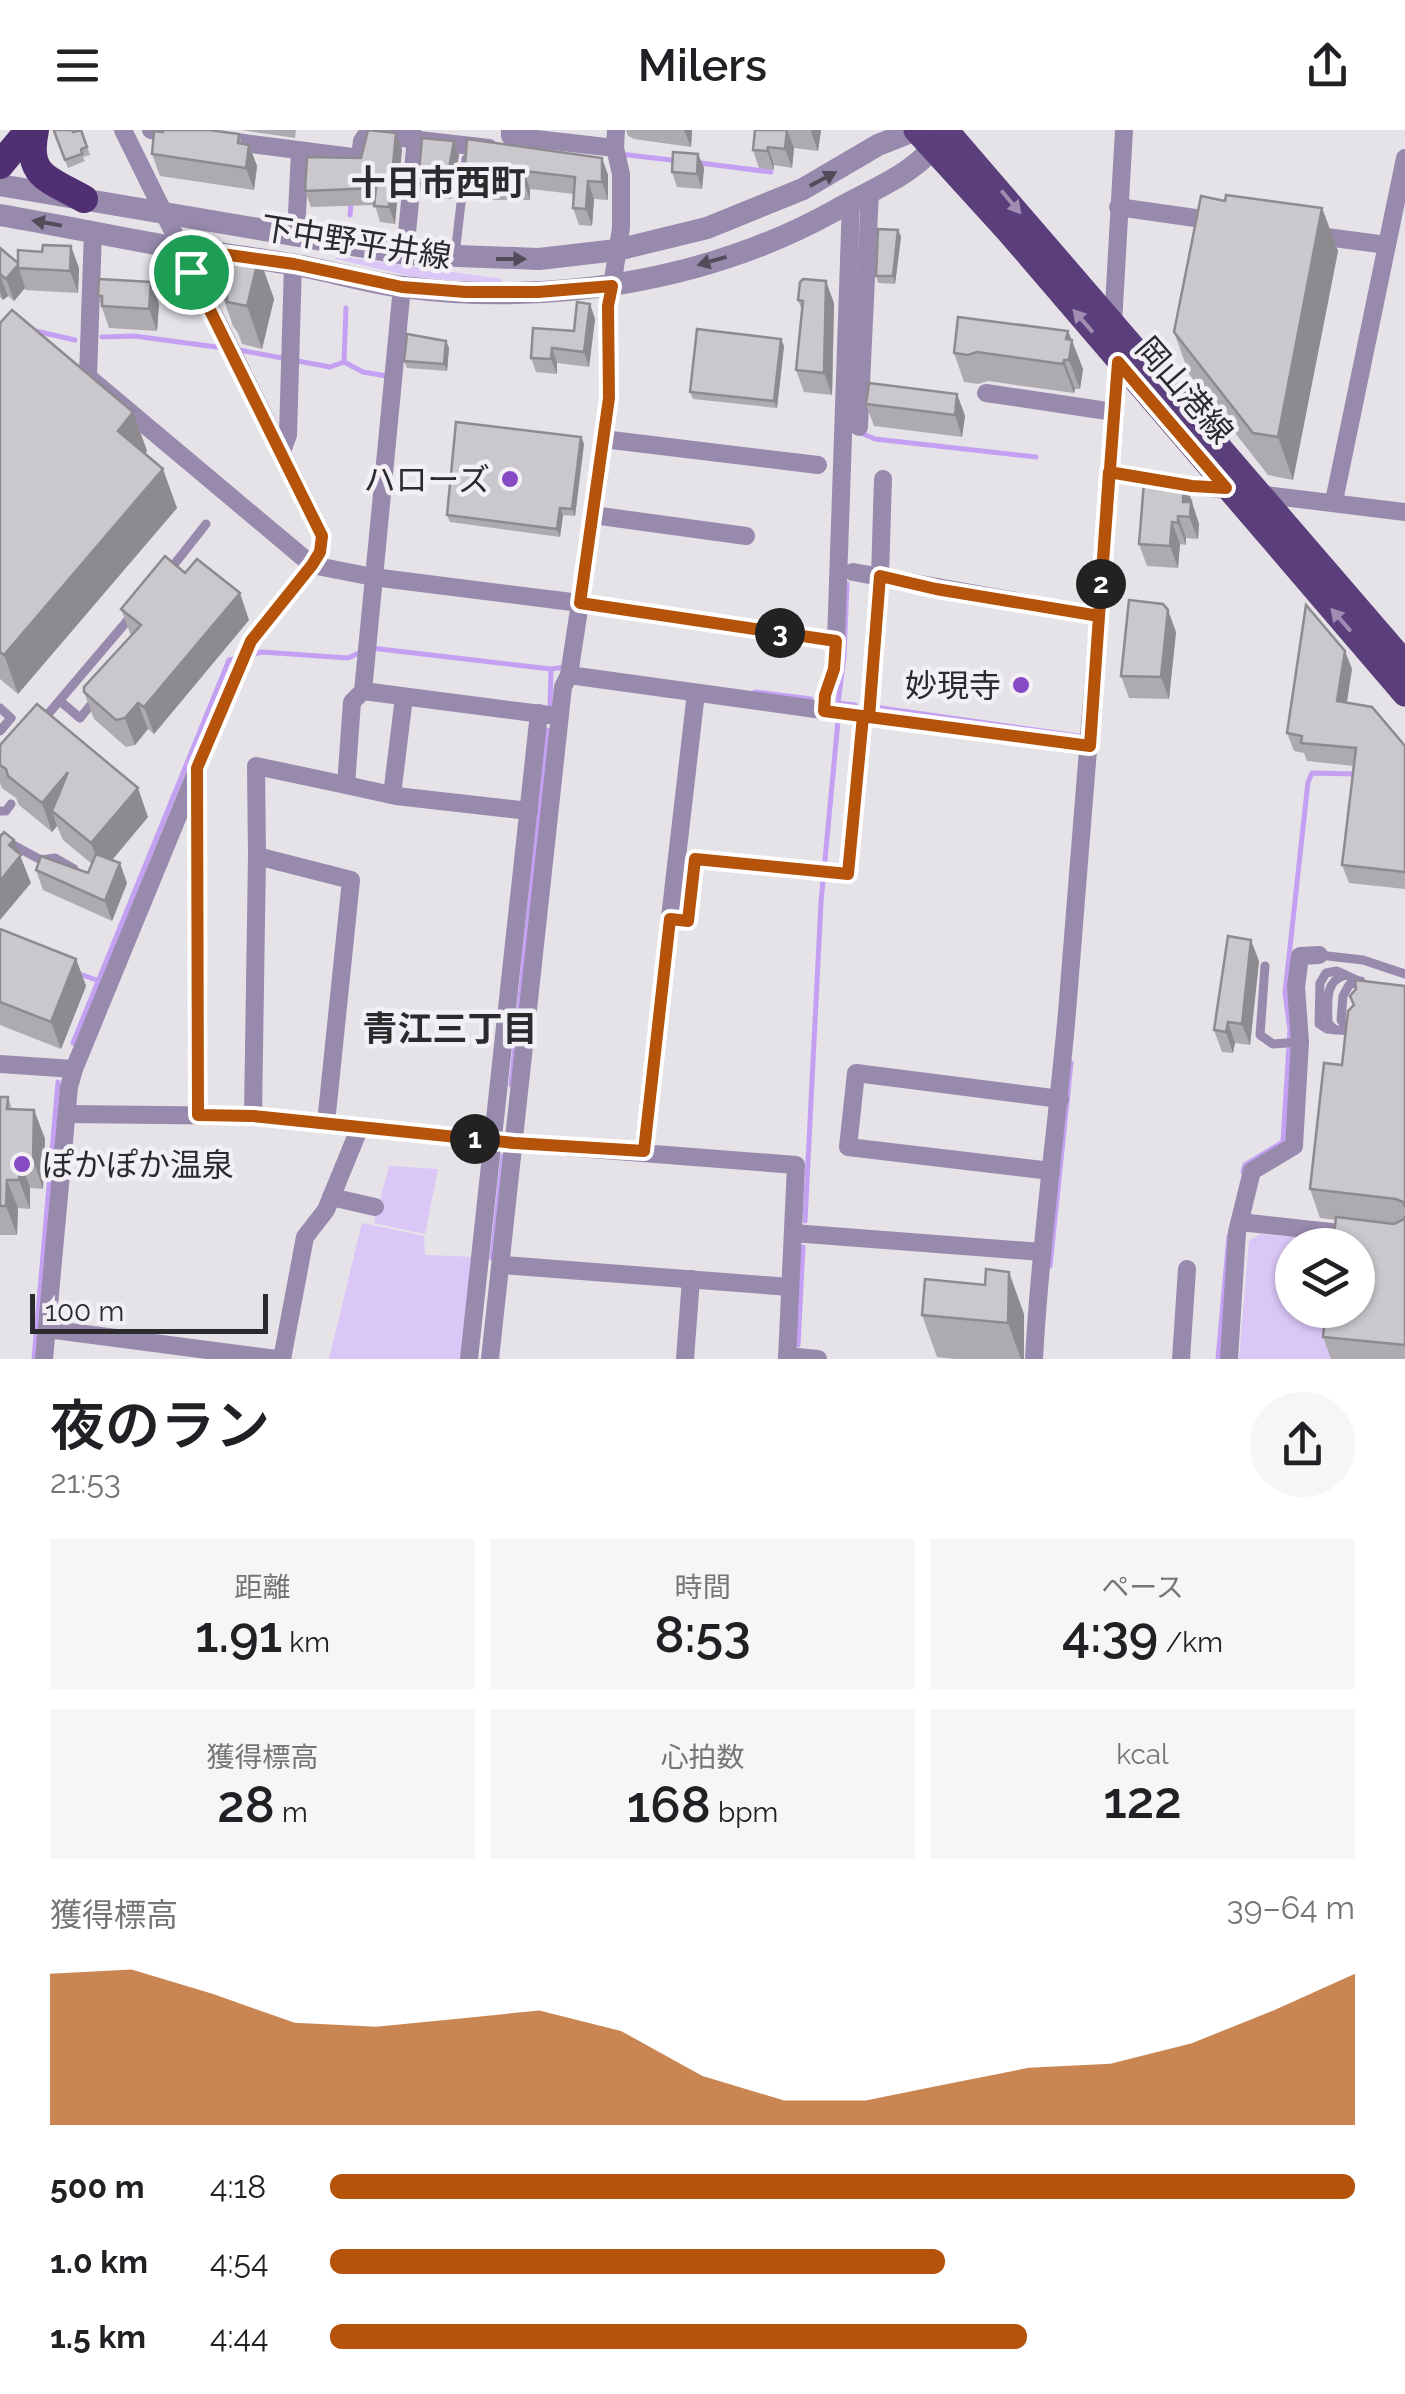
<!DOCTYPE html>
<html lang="ja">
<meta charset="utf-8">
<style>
body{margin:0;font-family:Raleway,"Noto Sans JP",sans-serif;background:#f6f6f6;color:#202124;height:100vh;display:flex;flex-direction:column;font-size:38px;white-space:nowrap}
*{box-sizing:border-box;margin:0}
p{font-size:32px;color:#757577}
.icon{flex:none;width:55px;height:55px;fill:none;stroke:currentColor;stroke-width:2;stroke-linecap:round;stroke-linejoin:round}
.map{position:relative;height:1229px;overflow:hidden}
.side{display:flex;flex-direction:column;background:#fff;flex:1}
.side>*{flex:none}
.fabs{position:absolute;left:1275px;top:1098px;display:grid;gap:20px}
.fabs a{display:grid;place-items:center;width:100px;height:100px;border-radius:50%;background:#fff;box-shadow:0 2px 8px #0004;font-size:50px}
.scale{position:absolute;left:30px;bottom:25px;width:238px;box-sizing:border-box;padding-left:10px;border:5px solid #2b2a2c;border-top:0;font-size:28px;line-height:35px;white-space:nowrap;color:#2b2a2c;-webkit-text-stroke:8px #f2eff5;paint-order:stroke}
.pin{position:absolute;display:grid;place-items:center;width:85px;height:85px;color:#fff;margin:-42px;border:5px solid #fff;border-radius:50%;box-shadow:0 2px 10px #0007}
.km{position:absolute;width:50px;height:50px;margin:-25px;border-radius:50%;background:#222;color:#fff;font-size:28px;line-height:50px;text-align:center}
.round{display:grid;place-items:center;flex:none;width:105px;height:105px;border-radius:52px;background:#f6f6f6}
.overview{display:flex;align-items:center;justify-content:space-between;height:170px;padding:0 50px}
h1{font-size:55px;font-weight:600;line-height:75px}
.figures{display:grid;grid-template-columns:repeat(3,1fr);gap:15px;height:170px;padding:10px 50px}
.figures div{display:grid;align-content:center;border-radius:0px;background:#f6f6f6;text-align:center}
.figures b{font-size:50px;font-weight:600}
.figures small{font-size:28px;font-weight:400}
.figures p{font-size:28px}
.chart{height:280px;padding:20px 50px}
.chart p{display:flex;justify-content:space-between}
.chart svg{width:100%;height:180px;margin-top:10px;fill:#b45309;opacity:.7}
ul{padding:0 50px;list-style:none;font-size:32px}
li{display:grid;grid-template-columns:160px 120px 1fr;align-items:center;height:75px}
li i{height:25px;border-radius:12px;background:#b45309}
header{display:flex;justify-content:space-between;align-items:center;height:130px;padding:0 50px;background:#fff;font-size:45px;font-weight:600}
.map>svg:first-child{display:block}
.green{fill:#dac6f7}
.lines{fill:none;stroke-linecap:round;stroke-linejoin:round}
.stream{stroke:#c4a0f3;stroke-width:5}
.service{stroke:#988aad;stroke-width:9}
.minor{stroke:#988aad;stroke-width:18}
.tertiary{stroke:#988aad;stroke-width:22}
.primary{stroke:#5b3e7c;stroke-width:25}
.trunk{stroke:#503073;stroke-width:28}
.wall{fill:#aeabb0}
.shaded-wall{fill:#8d8b90}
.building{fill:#cac7cd;stroke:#8d8b90;stroke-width:2.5}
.oneway{fill:#514c59}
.oneway2{fill:#9f8eb2}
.route-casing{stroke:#fff;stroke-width:20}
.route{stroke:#b45309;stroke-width:12}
.poi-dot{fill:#864bc2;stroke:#f2eff5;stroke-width:4}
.labels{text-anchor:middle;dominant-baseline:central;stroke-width:9;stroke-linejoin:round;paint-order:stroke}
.street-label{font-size:32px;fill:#2b2a2c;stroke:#f2eff5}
.poi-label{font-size:32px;fill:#2b2a2c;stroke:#f2eff5;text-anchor:end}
.neighbourhood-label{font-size:35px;font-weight:bold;fill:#2b2a2c;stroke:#f2eff5}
</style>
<header><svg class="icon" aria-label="menu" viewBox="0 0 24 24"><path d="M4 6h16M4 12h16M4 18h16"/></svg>Milers<svg class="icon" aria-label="share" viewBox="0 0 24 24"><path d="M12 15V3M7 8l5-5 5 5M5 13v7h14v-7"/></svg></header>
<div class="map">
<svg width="1405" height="1229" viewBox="0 0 1405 1229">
<rect width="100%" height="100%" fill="#e5e2e8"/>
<!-- green -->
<g class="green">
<polygon points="337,126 502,149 502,153 418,148 336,129"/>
<polygon points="389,1036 438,1039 425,1104 374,1093"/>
<polygon points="362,1093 424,1106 425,1125 477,1127 465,1229 329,1229"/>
<polygon points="1260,1104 1343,1112 1343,1115 1292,1115 1292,1180 1337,1180 1332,1229 1239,1229 1249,1111"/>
</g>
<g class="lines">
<!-- stream -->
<g class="stream">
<polyline points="620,24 679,31"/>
<polyline points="700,33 771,42"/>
<polyline points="350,85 351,73"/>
<polyline points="31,200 75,210"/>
<polyline points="102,207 134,206 224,218"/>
<polyline points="239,220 330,237 344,232 363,242 387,246"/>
<polyline points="344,232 346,178"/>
<polyline points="861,303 875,309 1036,327"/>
<polyline points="371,518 551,539"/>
<polyline points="249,525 262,522 348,528 361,522"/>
<polyline points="755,562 811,569"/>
<polyline points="838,573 855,575"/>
<polyline points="838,574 844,526 847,454"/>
<polyline points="550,578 551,539 565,537"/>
<polyline points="881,578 1085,607"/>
<polyline points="77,843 99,851"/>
<polyline points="73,913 229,530 238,528"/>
<polyline points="511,955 548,600"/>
<polyline points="1243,1042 1245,1035 1283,1012 1290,900 1285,863 1308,652 1312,643 1357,644"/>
<polyline points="805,1091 821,772 838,591"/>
<polyline points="492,1128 503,1026"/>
<polyline points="1050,1136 1071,933"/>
<polyline points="798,1215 803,1117"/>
<polyline points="34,1229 58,952"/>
<polyline points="1218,1229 1229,1106"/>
</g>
<!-- service -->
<g class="service">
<polyline points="455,125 466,29"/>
<polyline points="169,441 206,394"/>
<polyline points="60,571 80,588 94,571"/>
<polyline points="0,578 11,588 0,601"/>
<polyline points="43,590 133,484"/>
<polyline points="0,681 6,681 11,674"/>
<polyline points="0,708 41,730 55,728 74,739"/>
<polyline points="670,789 688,791 695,729 848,744 863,587"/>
<polyline points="1319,825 1363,830 1405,844"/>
<polyline points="1265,836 1260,905 1273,914 1300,912"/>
<path d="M1335,900L1328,893C1328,875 1324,852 1343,846"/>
<polyline points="1349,901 1341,890 1343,866 1349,855 1361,851"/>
<polyline points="1350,901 1327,899 1319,894 1320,853 1326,843 1337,841 1359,851"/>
</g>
<!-- minor -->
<g class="minor">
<polyline points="151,0 185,5"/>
<polyline points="510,0 510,6 615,18"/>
<polyline points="220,10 360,28 362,11 367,4 489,18"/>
<polyline points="1118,77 1216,91"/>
<polyline points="93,101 88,247 312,435 373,447 580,473 836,511"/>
<polyline points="296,104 300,22"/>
<polyline points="1311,105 1387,115"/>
<polyline points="405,124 416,8"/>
<polyline points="1113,194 1124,0"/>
<polyline points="986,263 1114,282"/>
<polyline points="859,297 870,61"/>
<polyline points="603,309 818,335"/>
<polyline points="281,324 288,305 293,134"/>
<polyline points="1109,341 1193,356 1405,382"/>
<polyline points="1334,371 1405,28"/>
<polyline points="593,385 746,406"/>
<polyline points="853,442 1099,486"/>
<polyline points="569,545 1090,617"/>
<polyline points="363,561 549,585"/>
<polyline points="824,581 825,565 834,539 836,511 851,72"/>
<polyline points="869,587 880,446 883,349"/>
<polyline points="197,648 199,985"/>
<polyline points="346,655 396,666 529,681"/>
<polyline points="392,665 404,567"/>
<polyline points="0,934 74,939"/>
<polyline points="67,984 253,986 513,1013 796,1035 787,1229"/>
<polyline points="253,986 257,726"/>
<polyline points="326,993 351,750 257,726 256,636 346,655 352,572 363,561 402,157"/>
<polyline points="643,1021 696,563"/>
<polyline points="1051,1041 848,1017 856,943 1060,969"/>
<polyline points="331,1067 375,1077"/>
<polyline points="1240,1092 1405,1110"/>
<polyline points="793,1103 1042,1122"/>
<polyline points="503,1135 790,1157"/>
<polyline points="47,1199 276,1229"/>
<polyline points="787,1226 818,1229"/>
<polyline points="44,1229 69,957 74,939 241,533 251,511 312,435 320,423 323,406 123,0"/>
<polyline points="282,1229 305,1107 326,1080 360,997"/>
<polyline points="469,1229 539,583"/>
<polyline points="490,1229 563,557 569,545 580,473 609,268 609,176 621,98 621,44 615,18 616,0"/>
<polyline points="685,1229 691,1149"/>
<path d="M1034,1229C1040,1113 1057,998 1067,882C1086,666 1101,449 1119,232"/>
<polyline points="1181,1229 1187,1139"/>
<polyline points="1229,1229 1237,1102 1252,1041 1294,1016 1300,912 1296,857 1300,826 1319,825"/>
</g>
<!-- tertiary -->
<g class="tertiary">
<polyline points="0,55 405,124 539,129 617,120 707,98 803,59 878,15 916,0 934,0"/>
<path d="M0,85C60,95 119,108 179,118C214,123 249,127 284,133C324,139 363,152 403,157C549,176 707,152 836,80C871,60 920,42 941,7"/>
</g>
<!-- primary -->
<g class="primary">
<polyline points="916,0 1008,101 1405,564"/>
<polyline points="946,0 1405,533"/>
</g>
<!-- trunk -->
<g class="trunk">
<path d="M35,0C25,47 49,49 84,69"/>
<polyline points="0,35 29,0"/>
</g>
</g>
<!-- wall -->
<g class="wall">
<polygon points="81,0 90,25 83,27 85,31 68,38 54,1 73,2"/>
<polygon points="241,0 296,0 295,8"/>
<polygon points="626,0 692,0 691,17 634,9 628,6"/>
<polygon points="755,0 821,0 818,21 794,18 792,38 774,35 774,40 759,38 753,20"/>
<polygon points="163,2 239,4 242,14 249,15 257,36 254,60 160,46 152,24"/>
<polygon points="402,19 395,94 380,92 375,75 311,77 305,61 361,28"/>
<polygon points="698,24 704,38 702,59 677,57 672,42"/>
<polygon points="459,25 451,69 423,67 418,53"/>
<polygon points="602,28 608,45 608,70 594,69 592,96 579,95 573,78 574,64 530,59 530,70 493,70 492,67 470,65 464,48"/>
<polygon points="1225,71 1322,78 1338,121 1293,350 1268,345 1189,244 1174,202"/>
<polygon points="898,100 901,107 895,154 878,153 876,146"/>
<polygon points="0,118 18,133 79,138 78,163 25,160 25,158 14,171 8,166 3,170 0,167"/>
<polygon points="259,127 274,169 262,219 242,214 238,203 233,196 218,153"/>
<polygon points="98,166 159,174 157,201 109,198"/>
<polygon points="798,170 834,173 832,265 804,262 796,240 802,181"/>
<polygon points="590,174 595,189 589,237 557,233 557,244 536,242 531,228 574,201"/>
<polygon points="0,193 133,282 147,321 145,324 177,378 18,564 0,549"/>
<polygon points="1068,201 1083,239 1080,259 1075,259 1074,263 988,251 978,254 964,252 954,223"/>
<polygon points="446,211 449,218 447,241 407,238 404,231"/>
<polygon points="784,216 777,278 693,269 690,262"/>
<polygon points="957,264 965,286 962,307 874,296 866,274"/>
<polygon points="581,307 584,314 575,386 563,385 560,407 450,392 447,385"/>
<polygon points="1192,369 1192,376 1199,394 1198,409 1186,408 1186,415 1180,414 1178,438 1147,436 1139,414"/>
<polygon points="185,443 249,490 154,604 148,599 135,615 126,617 94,589 84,562 131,506 121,479"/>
<polygon points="1176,502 1169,569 1129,568 1121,546"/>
<polygon points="1352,539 1347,572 1405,616 1405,759 1349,753 1342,735 1354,636 1307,631 1304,623 1294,621 1287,603"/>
<polygon points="0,615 148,687 112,730 127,753 112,791 43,760 36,740 88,743 92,734 63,710 57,696 52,702 19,675 16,668 2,658 0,653"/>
<polygon points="0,799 76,829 86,856 61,919 0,895"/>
<polygon points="1259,831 1250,915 1235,913 1233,923 1222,922 1214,900"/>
<polygon points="1405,856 1405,1229 1331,1229 1323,1207 1336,1090 1320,1088 1310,1059 1342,935 1353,876 1350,866"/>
<polygon points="0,967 8,967 12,979 34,980 45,1009 43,1059 30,1058 30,1079 18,1078 17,1105 0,1105"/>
<polygon points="1024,1184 1024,1229 955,1229 937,1227 922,1185"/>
</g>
<!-- shaded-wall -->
<g class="shaded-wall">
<polygon points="684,0 692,0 691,17"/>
<polygon points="787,0 794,18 792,38 785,19"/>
<polygon points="811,0 821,0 818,21 811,2"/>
<polygon points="396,3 402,19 395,94 389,77"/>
<polygon points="454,11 459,25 451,69 446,55"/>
<polygon points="249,15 257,36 254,60 246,38"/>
<polygon points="768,17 774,35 774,40 767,21"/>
<polygon points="698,24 704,38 702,59 697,44"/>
<polygon points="602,28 608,45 608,70 602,52"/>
<polygon points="524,41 530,59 530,70 524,52"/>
<polygon points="588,51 594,69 592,96 586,79"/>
<polygon points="1322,78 1338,121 1293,350 1278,307"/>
<polygon points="898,100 901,107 895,154 893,146"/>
<polygon points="71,116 79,138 78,163 70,141"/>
<polygon points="259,127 274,169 262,219 247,176"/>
<polygon points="18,135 25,158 14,171 6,149"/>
<polygon points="0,145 8,166 3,170 0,161"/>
<polygon points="826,151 834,173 832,265 824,243"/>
<polygon points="151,152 159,174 157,201 149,179"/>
<polygon points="590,174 595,189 589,237 584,222"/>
<polygon points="1068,201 1083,239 1080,259 1069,230 1066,209"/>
<polygon points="781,209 784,216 777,278 774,271"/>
<polygon points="446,211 449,218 447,241 444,234"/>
<polygon points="552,218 557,233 557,244 551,229"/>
<polygon points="1064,230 1075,259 1074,263 1063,234"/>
<polygon points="957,264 965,286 962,307 955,285"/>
<polygon points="133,282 147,321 132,339 118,301"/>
<polygon points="581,307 584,314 575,386 572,379"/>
<polygon points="163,339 177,378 18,564 4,525"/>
<polygon points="1184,347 1199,394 1198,409 1183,372"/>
<polygon points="560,378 563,385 560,407 557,399"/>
<polygon points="1178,386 1186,408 1186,415 1178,393"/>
<polygon points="1172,392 1180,414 1178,438 1170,416"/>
<polygon points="240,463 249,490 154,604 144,577"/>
<polygon points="1168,480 1176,502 1169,569 1161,547"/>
<polygon points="1345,521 1352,539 1344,589 1337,571"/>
<polygon points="138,573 148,599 135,615 125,588"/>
<polygon points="68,642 52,681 57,696 52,702 42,673"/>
<polygon points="138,658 148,687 102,742 91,713"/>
<polygon points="14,710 31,753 0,790 0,751 9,715"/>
<polygon points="120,733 127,753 112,791 105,771"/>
<polygon points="1251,810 1259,831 1250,915 1242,894"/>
<polygon points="76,829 86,856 61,919 51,892"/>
<polygon points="1228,892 1235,913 1233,923 1226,902"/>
<polygon points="34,980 45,1009 43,1059 33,1030"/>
<polygon points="20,1029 30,1058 30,1079 19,1050"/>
<polygon points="7,1050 18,1078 17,1105 6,1076"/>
<polygon points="1009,1142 1024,1184 1024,1229 1021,1229 1008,1193"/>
</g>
<!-- building -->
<g class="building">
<polygon points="56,0 72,0 73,2 81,0 87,17 81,19 82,24 65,30 54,1"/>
<polygon points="163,0 209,0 239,4 238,13 249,15 246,38 152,24 154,1 163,2"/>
<polygon points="368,0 396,3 389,77 374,76 376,58 305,61 307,27 361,28"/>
<polygon points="755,0 787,0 785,19 768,17 767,21 753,20"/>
<polygon points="422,8 454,11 446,55 418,53"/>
<polygon points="467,9 602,28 602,52 588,51 586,79 573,78 575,47 524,41 524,52 487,53 487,50 464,48"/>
<polygon points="673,22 698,24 697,44 672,42"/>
<polygon points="1226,65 1322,78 1278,307 1253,303 1174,202 1201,66 1225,71"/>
<polygon points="878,99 898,100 893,146 876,146"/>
<polygon points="43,115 71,116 70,141 18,138 18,135 6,149 0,144 0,118 18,133 18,120 42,122"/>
<polygon points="226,119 259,127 247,176 227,172 227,161 221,160 218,153"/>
<polygon points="99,149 151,152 149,179 102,176 102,166 98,166"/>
<polygon points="803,149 826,151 824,243 796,240 803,171 798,170 800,152"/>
<polygon points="577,172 590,174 584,222 552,218 551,229 531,228 533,198 574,201"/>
<polygon points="12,180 133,282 118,301 163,339 4,525 0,522 0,193"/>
<polygon points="958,187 1068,201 1066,209 1072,210 1069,230 1064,230 1063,234 977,222 968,225 954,223"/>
<polygon points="697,199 781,209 774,271 690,262"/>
<polygon points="407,204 446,211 444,234 404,231"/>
<polygon points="869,253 957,264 955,285 866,274"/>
<polygon points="456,292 581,307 572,379 560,378 557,399 447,385"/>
<polygon points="1154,341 1184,347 1183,372 1191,372 1190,387 1178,386 1178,393 1172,392 1170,416 1139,414 1144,352 1153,353"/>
<polygon points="165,426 185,443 197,429 240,463 144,577 138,573 125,588 116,590 84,562 84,557 141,495 121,479"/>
<polygon points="1129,470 1163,474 1168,480 1161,547 1121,546"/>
<polygon points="1306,475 1345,521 1337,571 1372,577 1405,616 1405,742 1342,735 1356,618 1301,613 1302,606 1287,603"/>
<polygon points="37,574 138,658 91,713 52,681 68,642 42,673 8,646 6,639 0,635 0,615"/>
<polygon points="4,702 14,710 9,715 21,725 0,751 0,707"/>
<polygon points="96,724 120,733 105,771 36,740 41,726 88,743"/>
<polygon points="0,799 76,829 51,892 0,872"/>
<polygon points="1228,806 1251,810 1242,894 1228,892 1226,902 1214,900"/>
<polygon points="1355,850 1405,856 1405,1077 1403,1072 1396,1069 1310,1059 1324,933 1342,935 1348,881 1354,875 1350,866 1356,859"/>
<polygon points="0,967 8,967 7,979 34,980 33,1030 20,1029 19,1050 7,1050 6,1076 0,1076"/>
<polygon points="1405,1086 1405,1215 1323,1207 1326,1180 1358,1180 1358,1115 1333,1115 1336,1087 1394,1094 1404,1089"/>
<polygon points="986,1139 1009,1142 1008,1193 922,1185 925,1149 985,1155"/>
</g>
<!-- one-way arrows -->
<defs><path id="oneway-solid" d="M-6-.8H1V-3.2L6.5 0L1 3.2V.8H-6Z" transform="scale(2.5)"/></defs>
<g class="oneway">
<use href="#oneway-solid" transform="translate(823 49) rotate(-28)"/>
<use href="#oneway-solid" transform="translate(47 93) rotate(-170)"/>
<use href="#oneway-solid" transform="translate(511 129)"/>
<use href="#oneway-solid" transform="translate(712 131) rotate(164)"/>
</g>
<g class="oneway2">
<use href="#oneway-solid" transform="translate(1011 72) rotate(50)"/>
<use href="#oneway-solid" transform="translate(1083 191) rotate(-131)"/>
<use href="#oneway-solid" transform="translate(1341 490) rotate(-131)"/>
</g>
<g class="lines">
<defs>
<path id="route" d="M191,142L322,406L320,422L312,435L251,511L197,638L198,985L253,986L514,1013L644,1021L670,789L688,791L695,729L848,744L863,586L869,587L1090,616L1109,342L1192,356L1226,358L1118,232L1099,486L936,459L880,446L869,587C854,585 839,583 824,581L825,565L834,539L836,511L580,473L609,268L608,176L612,156L538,162H466L402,157L294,134L179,118L191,142"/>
</defs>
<!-- route casing -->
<use href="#route" class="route-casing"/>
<!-- route -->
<use href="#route" class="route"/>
</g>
<!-- markers -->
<g class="poi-dot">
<circle cx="510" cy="349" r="10"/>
<circle cx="1021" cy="555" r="10"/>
<circle cx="22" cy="1034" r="10"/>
</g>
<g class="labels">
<!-- street labels -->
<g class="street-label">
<text transform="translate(356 112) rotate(9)">下中野平井線</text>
<text transform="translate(1185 260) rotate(49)">岡山港線</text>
</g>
<!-- poi labels -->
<g class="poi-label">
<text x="490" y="349">ハローズ</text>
<text x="1001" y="555">妙現寺</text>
<text x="42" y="1034" text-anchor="start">ぽかぽか温泉</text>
</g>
<!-- neighbourhood labels -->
<g class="neighbourhood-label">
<text x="438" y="52">十日市西町</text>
<text x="450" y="898">青江三丁目</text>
</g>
</g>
</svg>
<div class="fabs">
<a><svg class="icon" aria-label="layers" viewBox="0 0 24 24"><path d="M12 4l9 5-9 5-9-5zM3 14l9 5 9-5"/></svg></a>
</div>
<div class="scale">100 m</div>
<div class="pin" style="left:191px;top:142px;background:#1e9e55"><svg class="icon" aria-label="arrive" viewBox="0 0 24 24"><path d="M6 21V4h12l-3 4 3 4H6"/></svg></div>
<b class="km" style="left:475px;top:1009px">1</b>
<b class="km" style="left:1101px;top:454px">2</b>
<b class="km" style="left:780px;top:503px">3</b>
</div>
<section class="side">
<div class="overview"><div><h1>夜のラン</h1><p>21:53</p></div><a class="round"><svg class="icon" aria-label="share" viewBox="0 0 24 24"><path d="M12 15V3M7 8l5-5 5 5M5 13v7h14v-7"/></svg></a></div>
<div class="figures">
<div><p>距離</p><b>1.91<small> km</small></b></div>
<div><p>時間</p><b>8:53</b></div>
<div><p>ペース</p><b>4:39<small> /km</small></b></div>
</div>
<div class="figures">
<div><p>獲得標高</p><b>28<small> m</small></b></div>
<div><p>心拍数</p><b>168<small> bpm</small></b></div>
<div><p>kcal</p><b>122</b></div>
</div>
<div class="chart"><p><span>獲得標高</span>39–64 m</p>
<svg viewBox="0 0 160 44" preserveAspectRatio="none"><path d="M0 44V7L10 6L20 12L30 19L40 20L50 18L60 16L70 21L80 32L90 38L100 38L110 34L120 30L130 29L140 24L150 16L160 7V44z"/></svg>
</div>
<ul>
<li><b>500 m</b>4:18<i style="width:100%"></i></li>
<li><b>1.0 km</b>4:54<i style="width:60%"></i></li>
<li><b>1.5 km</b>4:44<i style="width:68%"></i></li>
</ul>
</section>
